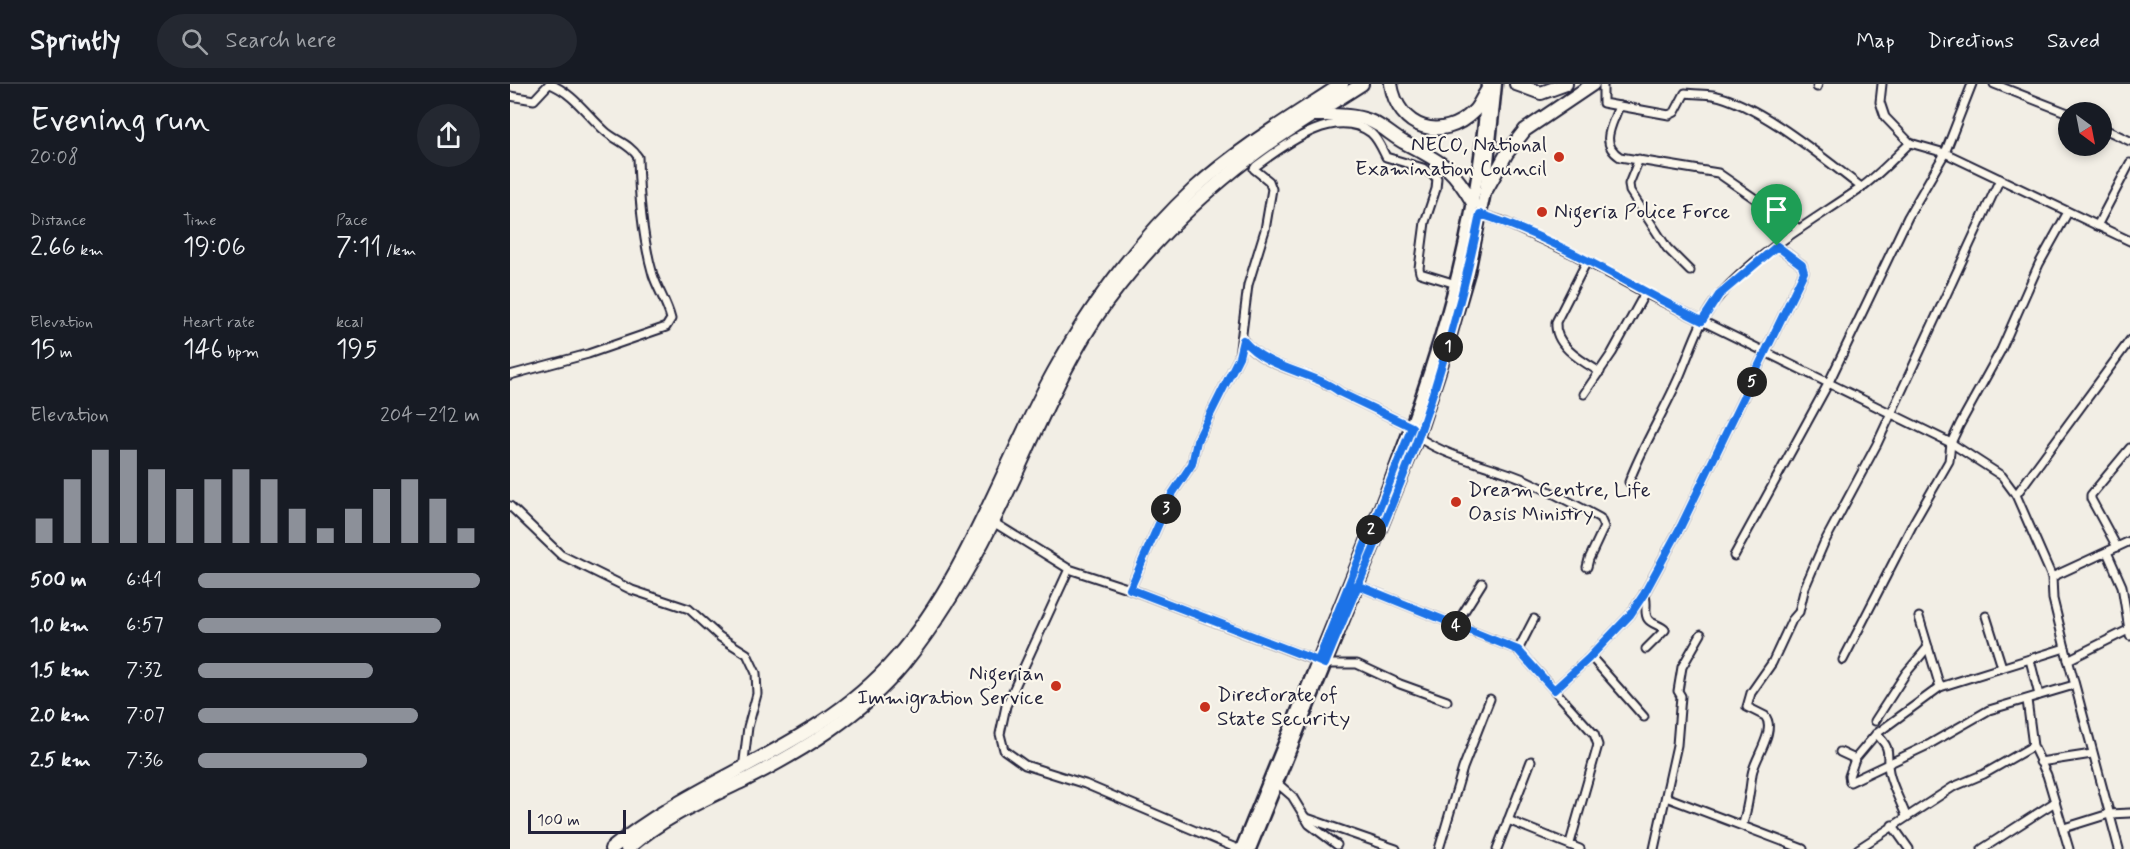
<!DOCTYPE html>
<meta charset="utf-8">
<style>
body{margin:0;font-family:Mynerve,sans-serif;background:#242831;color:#f1f3f6;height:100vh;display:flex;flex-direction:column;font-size:22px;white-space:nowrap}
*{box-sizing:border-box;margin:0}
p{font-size:20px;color:#9ea1a6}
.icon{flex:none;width:33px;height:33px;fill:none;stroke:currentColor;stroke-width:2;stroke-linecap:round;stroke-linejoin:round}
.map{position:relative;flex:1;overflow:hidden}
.drawer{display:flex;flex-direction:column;background:#171b24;width:510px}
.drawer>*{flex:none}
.needle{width:39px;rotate:148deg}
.controls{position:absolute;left:1548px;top:18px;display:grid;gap:12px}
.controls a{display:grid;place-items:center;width:54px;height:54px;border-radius:50%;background:#171b24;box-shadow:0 3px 9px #0003;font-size:30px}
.scale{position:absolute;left:18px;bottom:15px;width:98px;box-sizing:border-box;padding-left:6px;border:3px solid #22223b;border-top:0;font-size:16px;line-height:21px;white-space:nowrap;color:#22223b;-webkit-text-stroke:4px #fbf7ec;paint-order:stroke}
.pin{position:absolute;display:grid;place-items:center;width:51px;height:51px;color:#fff;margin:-62px -26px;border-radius:50% 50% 50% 0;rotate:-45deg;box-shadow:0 0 6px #0007}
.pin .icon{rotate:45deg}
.km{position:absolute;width:30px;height:30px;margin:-15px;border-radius:50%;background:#222;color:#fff;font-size:16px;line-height:30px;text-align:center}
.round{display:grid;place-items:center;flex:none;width:63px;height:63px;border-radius:32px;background:#242831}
.summary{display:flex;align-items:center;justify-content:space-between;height:102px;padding:0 30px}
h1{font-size:33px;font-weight:600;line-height:45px}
.metrics{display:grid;grid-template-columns:repeat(3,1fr);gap:9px;height:102px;padding:6px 30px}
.metrics div{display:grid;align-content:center}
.metrics b{font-size:26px;font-weight:600}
.metrics small{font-size:16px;font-weight:400}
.metrics p{font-size:16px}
.chart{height:168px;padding:12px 30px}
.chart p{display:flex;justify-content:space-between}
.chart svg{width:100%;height:108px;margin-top:6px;stroke:#8c9099;stroke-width:6}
ul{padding:0 30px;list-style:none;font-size:20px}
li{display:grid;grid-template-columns:96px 72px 1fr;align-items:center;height:45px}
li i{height:15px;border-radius:8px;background:#8c9099}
header{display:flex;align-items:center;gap:36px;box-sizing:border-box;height:84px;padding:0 30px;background:#171b24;border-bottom:2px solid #363941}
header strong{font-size:28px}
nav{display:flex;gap:33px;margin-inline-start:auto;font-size:21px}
.search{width:420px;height:54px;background:#242831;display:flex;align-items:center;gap:15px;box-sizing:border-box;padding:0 21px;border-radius:33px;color:#9ea1a6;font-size:22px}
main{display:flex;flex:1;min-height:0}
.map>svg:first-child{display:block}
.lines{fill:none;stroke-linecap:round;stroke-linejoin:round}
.street-casing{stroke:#22223b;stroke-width:11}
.primary-casing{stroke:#22223b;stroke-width:15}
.highway-casing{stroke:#22223b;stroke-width:16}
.street{stroke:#fbf7ec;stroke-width:7}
.primary{stroke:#fbf7ec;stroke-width:10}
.highway{stroke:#fbf7ec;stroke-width:12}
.route-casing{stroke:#fff;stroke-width:12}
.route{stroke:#1a73e8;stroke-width:8}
.poi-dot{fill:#c8321e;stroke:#fbf7ec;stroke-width:2}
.labels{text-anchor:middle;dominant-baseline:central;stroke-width:4.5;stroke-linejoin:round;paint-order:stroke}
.poi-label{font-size:21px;fill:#22223b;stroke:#fbf7ec;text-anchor:start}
</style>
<header>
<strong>Sprintly</strong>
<div class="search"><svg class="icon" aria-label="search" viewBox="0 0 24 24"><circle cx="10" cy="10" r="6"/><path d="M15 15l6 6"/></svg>Search here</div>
<nav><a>Map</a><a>Directions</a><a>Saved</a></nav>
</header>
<main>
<section class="drawer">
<div class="summary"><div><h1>Evening run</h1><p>20:08</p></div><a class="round"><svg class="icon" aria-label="share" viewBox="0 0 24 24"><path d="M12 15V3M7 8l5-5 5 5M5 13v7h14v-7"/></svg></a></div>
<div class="metrics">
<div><p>Distance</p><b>2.66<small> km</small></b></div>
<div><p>Time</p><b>19:06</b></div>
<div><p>Pace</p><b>7:11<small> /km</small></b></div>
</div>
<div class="metrics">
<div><p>Elevation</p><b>15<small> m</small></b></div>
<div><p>Heart rate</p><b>146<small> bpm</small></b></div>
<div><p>kcal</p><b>195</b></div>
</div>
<div class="chart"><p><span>Elevation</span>204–212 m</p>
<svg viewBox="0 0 160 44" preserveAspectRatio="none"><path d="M5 44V34M15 44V18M25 44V6M35 44V6M45 44V14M55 44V22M65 44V18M75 44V14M85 44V18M95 44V30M105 44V38M115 44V30M125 44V22M135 44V18M145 44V26M155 44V38"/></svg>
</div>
<ul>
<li><b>500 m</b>6:41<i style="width:100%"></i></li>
<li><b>1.0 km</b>6:57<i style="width:86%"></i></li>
<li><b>1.5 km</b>7:32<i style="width:62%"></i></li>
<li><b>2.0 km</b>7:07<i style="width:78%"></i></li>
<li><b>2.5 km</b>7:36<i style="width:60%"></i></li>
</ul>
</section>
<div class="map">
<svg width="1620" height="765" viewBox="0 0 1620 765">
<rect width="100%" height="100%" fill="#f2eee5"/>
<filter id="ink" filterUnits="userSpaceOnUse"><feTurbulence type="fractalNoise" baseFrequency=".0167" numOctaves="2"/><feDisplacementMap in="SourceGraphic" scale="12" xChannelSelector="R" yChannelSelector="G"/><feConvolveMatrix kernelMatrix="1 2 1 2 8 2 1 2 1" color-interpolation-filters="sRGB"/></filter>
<g filter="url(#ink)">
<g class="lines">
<defs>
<g id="street">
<path d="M1093,0V19L1159,31L1165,28L1175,9C1184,10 1194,10 1203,11C1249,20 1313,74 1351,103"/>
<polyline points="1372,0 1370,18 1375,33 1400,59 1435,69 1620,157"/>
<polyline points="1484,0 1558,29"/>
<polyline points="1307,3 1308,0"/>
<polyline points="0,12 24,16 39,0"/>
<path d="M1109,22C1102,42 1089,59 1110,73L1208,89L1289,145"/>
<polyline points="1592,44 1620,57"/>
<polyline points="1129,75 1119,100 1120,107 1157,164 1180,187"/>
<polyline points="970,130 992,137 1061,169 1135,209 1441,359 1492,392 1506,411 1542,493 1543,515 1555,564 1609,765"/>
<polyline points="1587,142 1620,79"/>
<path d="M1077,177L1046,238C1044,262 1072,277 1090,288"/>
<path d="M733,256C758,287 801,286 831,309L902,343"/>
<path d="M0,291L78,270L156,243L161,235C157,219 148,206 143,191C132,153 129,113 128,73C120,60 106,57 95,47C77,31 63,9 40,0"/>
<polyline points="1074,310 1102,269 1135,209"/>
<path d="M908,353C939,374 976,380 1011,394C1038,406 1064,420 1090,434L1094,443L1079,475L1077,483"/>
<path d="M1119,398C1133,361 1154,328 1170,291C1182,263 1190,233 1211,210C1249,167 1303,137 1349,105C1368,92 1384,74 1400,59"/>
<polyline points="1506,411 1620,256"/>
<polyline points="0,422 51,471 122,506 179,525 210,553 237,570 246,589 247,610 238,643 233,685"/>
<polyline points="483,438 559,485 620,505 815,580 847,580 890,600 937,617"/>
<polyline points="1607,463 1581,415 1581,411 1620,364"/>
<polyline points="1597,468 1612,502 1620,552"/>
<polyline points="1224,472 1318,300 1398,133 1435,69 1462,0"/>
<polyline points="559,485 496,622 490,650 494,666 515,681 575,700 728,765"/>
<polyline points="1542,493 1620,457"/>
<polyline points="847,501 1008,566 1084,650 1088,661 1060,759"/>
<path d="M620,505L662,410L682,380L687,357L729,273L738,201L755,146L762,105L759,97L744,85L746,82C775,61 824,22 861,49C868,55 872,65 876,73L913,84L927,94L926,105L915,138L909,184L910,189L946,200"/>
<polyline points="1476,532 1492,583"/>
<polyline points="1409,533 1430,603"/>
<polyline points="945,542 972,499"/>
<path d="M1136,565L1155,546C1151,541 1141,540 1138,535C1133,528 1139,518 1134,510L1171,442L1294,188L1292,181L1267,162"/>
<polyline points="1008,566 1024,535"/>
<polyline points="1078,575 1120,531 1134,510"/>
<polyline points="1333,576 1404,438 1439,377 1441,359 1450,340 1491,266 1529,180 1558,128"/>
<polyline points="1520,576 1529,611"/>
<polyline points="1558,576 1620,545"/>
<polyline points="1044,606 1078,575 1083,575 1134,633"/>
<polyline points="1517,616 1523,662 1537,691 1559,765"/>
<polyline points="1365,637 1396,589 1418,563"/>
<path d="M1366,650C1384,667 1375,669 1379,688C1382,703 1391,718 1396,732"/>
<polyline points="1330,668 1345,675 1366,650 1430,603 1555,564"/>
<polyline points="1345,675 1339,692 1340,698 1418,661 1479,626 1564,601"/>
<polyline points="1530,678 1582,670"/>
<polyline points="767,699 782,712 799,740 827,761"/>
<polyline points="1156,713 1293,765"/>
<polyline points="794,733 886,765"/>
<polyline points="998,736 1070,765"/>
<path d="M1233,740C1238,723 1240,707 1242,690C1244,675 1267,646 1255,632L1237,623L1241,609L1262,579L1282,536L1289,528L1295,503L1314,459L1367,360L1490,95"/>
<polyline points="1382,741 1399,765"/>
<polyline points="1554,744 1599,730 1620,729"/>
<polyline points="929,765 953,684 980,615"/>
<polyline points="987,765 1021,677"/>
<polyline points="1144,765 1167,661 1171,612 1168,607 1172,583 1191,550"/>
<polyline points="1348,765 1443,703 1474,690 1523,662"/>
<polyline points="1472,765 1545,718"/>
</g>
<g id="primary">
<path d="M731,765C767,678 802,591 837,505C905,340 967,180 977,0"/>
<polyline points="740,765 908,353 934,274 959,188 975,108 986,0"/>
</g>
<g id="highway">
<path d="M881,0C888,45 932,59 964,27C969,22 972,14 976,8"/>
<polyline points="1006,0 1031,9 1056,0"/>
<path d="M805,31C823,31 843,30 860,37C873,42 883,53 895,59C932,79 941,81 963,119"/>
<polyline points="975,108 997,69 1015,46 1083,0"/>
<path d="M101,765C189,692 308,664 385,575C457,493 491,384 543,289C581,220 627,158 685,104C726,66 785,31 832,0"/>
<path d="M117,765C152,734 193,716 235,696C292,667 352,631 393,581C428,537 458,488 483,438C520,365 548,286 596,219C637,164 687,114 742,72C776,46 815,24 852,0"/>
</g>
</defs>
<!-- street casing -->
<use href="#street" class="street-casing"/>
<!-- primary casing -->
<use href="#primary" class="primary-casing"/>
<!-- highway casing -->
<use href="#highway" class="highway-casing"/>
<!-- street -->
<use href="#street" class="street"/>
<!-- primary -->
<use href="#primary" class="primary"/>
<!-- highway -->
<use href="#highway" class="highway"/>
</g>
</g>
<g class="lines" filter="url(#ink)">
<defs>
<path id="route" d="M1267,162L1209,211L1192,237C1119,201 1048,155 970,130C955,205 934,279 909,351C881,428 846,504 815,580L808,577L902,343L831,309C801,286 759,287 733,256L729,273L687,357L682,380L662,410L620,505L808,577L815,580L847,501L1008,566L1044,606L1078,575L1120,531L1134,510L1171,442L1294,188L1292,181L1267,162"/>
</defs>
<!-- route casing -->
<use href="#route" class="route-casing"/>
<!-- route -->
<use href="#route" class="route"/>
</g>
<!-- markers -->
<g class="poi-dot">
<circle cx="1049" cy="73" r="6"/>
<circle cx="1032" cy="128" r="6"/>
<circle cx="946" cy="418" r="6"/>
<circle cx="546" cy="602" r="6"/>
<circle cx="695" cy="623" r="6"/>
</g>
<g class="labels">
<!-- poi labels -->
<g class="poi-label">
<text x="1037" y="61" text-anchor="end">NECO, National<tspan x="1037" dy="24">Examination Council</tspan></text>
<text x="1044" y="128">Nigeria Police Force</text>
<text x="958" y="406">Dream Centre, Life<tspan x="958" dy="24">Oasis Ministry</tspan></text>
<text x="534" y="590" text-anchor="end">Nigerian<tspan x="534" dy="24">Immigration Service</tspan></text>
<text x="707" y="611">Directorate of<tspan x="707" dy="24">State Security</tspan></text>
</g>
</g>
</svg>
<div class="controls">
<a><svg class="needle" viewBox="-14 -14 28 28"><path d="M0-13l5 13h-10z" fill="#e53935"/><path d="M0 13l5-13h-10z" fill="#9ea1a6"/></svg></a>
</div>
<div class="scale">100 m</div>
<div class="pin" style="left:1267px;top:162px;background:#1e9e55"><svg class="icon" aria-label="arrive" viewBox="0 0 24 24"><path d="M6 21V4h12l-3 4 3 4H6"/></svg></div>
<b class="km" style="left:938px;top:263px">1</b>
<b class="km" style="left:861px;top:446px">2</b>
<b class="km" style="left:656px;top:425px">3</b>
<b class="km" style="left:946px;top:542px">4</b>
<b class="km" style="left:1242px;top:298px">5</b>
</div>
</main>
